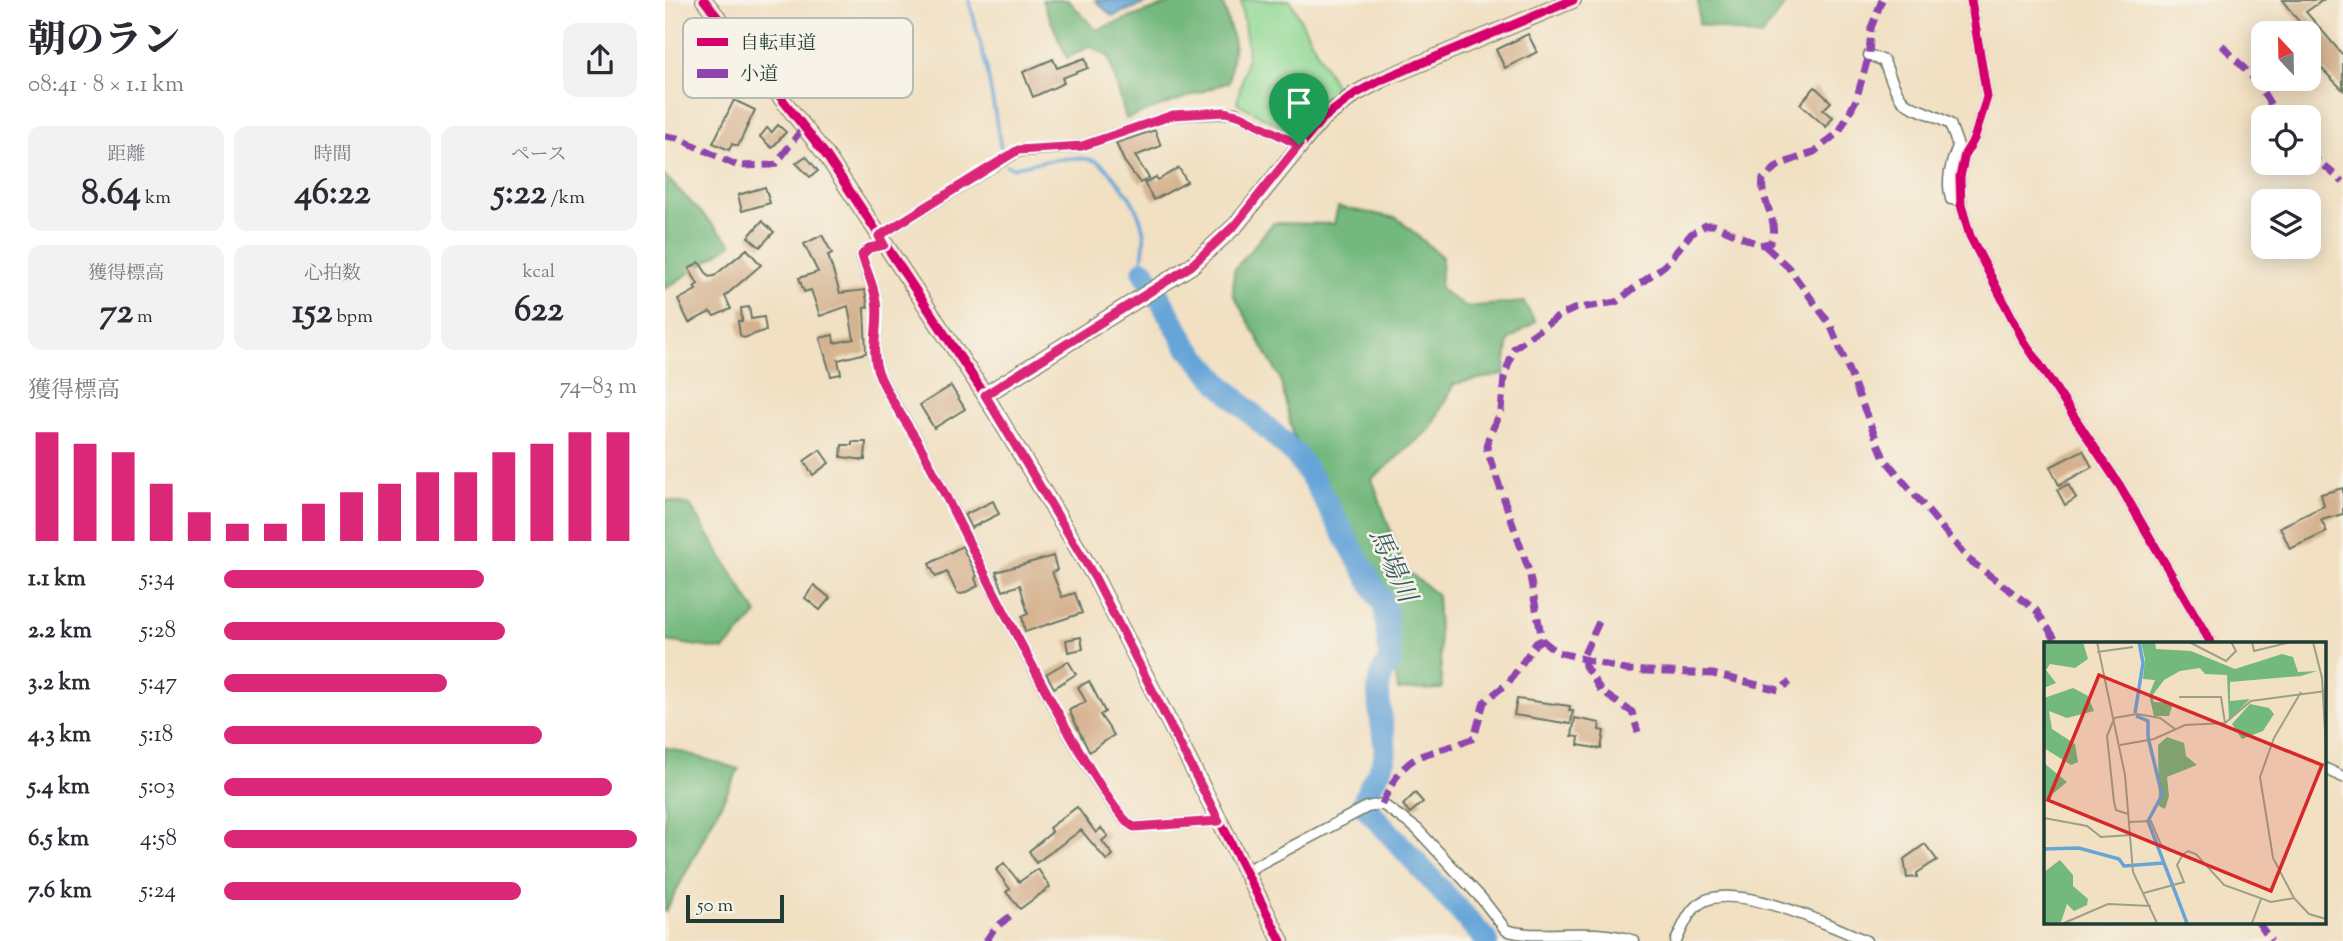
<!DOCTYPE html>
<html lang="ja">
<meta charset="utf-8">
<style>
body{margin:0;font-family:"Sorts Mill Goudy","Noto Serif JP",serif;background:#f2f2f3;color:#2b2b33;height:100vh;display:flex;flex-direction:column;font-size:26px;white-space:nowrap}
*{box-sizing:border-box;margin:0}
p{font-size:23px;color:#7c7c81}
.icon{flex:none;width:38px;height:38px;fill:none;stroke:currentColor;stroke-width:2;stroke-linecap:round;stroke-linejoin:round}
.map{position:relative;flex:1;overflow:hidden}
.drawer{display:flex;flex-direction:column;background:#fff;width:665px}
.drawer>*{flex:none}
.needle{width:46px;rotate:338deg}
.fabs{position:absolute;left:1586px;top:21px;display:grid;gap:14px}
.fabs a{display:grid;place-items:center;width:70px;height:70px;border-radius:14px;background:#fff;box-shadow:0 4px 18px #0003;font-size:35px}
.scale{position:absolute;left:21px;bottom:18px;width:98px;box-sizing:border-box;padding-left:7px;border:4px solid #1f3d34;border-top:0;font-size:19px;line-height:24px;white-space:nowrap;color:#1f3d34;-webkit-text-stroke:5px #f7f3e8;paint-order:stroke}
.pin{position:absolute;display:grid;place-items:center;width:60px;height:60px;color:#fff;margin:-72px -30px;border-radius:50% 50% 50% 0;rotate:-45deg;box-shadow:0 0 7px #0007}
.pin .icon{rotate:45deg}
.round{display:grid;place-items:center;flex:none;width:74px;height:74px;border-radius:14px;background:#f2f2f3}
.headline{display:flex;align-items:center;justify-content:space-between;height:119px;padding:0 28px}
h1{font-size:38px;font-weight:800;line-height:52px}
.stats{display:grid;grid-template-columns:repeat(3,1fr);gap:10px;height:119px;padding:7px 28px}
.stats div{display:grid;align-content:center;border-radius:14px;background:#f2f2f3;text-align:center}
.stats b{font-size:35px;font-weight:800}
.stats small{font-size:19px;font-weight:400}
.stats p{font-size:19px}
.chart{height:196px;padding:14px 28px}
.chart p{display:flex;justify-content:space-between}
.chart svg{width:100%;height:126px;margin-top:7px;stroke:#db2777;stroke-width:6}
ul{padding:0 28px;list-style:none;font-size:23px}
li{display:grid;grid-template-columns:112px 84px 1fr;align-items:center;height:52px}
li i{height:18px;border-radius:9px;background:#db2777}
main{display:flex;flex:1;min-height:0}
.map>svg:first-child{display:block}
.green{fill:#8fd893;stroke:#578a64;stroke-width:2}
.forest{fill:#73b87d;stroke:#497a58;stroke-width:2}
.water{fill:#66a5d8;stroke:#427186;stroke-width:2}
.lines{fill:none;stroke-linecap:round;stroke-linejoin:round}
.stream{stroke:#66a5d8;stroke-width:3.5}
.river{stroke:#66a5d8;stroke-width:23}
.building{fill:#d5b28f}
.street-casing{stroke:#687666;stroke-width:13}
.secondary-casing{stroke:#687666;stroke-width:18}
.street{stroke:#fff;stroke-width:10}
.secondary{stroke:#fde4d1;stroke-width:16}
.quiet{stroke:#8e44ad;stroke-width:7;stroke-dasharray:14 7;stroke-linecap:butt}
.cycleway-casing{stroke:#f7f3e8;stroke-width:13}
.cycleway{stroke:#d6006c;stroke-width:9}
.route-casing{stroke:#fff;stroke-width:14}
.route{stroke:#db2777;stroke-width:9}
.labels{text-anchor:middle;dominant-baseline:central;stroke-width:5;stroke-linejoin:round;paint-order:stroke}
.water-label{font-size:26px;font-style:italic;fill:#345c65;stroke:#f7f3e8}
.inset-river{fill:none;stroke:#66a5d8;stroke-width:3.5}
.inset-road{fill:none;stroke:#9d9f89;stroke-width:2}
.view{fill:#d62828;fill-opacity:0.15;stroke:#d62828;stroke-width:3.5}
.inset-edge{fill:none;stroke:#1f3d34;stroke-width:3.5}
.key{fill:#f7f3e8;stroke:#b6bcb2;stroke-width:2}
.key-label{font-size:19px;fill:#1f3d34}
</style>
<main>
<section class="drawer">
<div class="headline"><div><h1>朝のラン</h1><p>08:41 · 8 × 1.1 km</p></div><a class="round"><svg class="icon" aria-label="share" viewBox="0 0 24 24"><path d="M12 15V3M7 8l5-5 5 5M5 13v7h14v-7"/></svg></a></div>
<div class="stats">
<div><p>距離</p><b>8.64<small> km</small></b></div>
<div><p>時間</p><b>46:22</b></div>
<div><p>ペース</p><b>5:22<small> /km</small></b></div>
</div>
<div class="stats">
<div><p>獲得標高</p><b>72<small> m</small></b></div>
<div><p>心拍数</p><b>152<small> bpm</small></b></div>
<div><p>kcal</p><b>622</b></div>
</div>
<div class="chart"><p><span>獲得標高</span>74–83 m</p>
<svg viewBox="0 0 160 44" preserveAspectRatio="none"><path d="M5 44V6M15 44V10M25 44V13M35 44V24M45 44V34M55 44V38M65 44V38M75 44V31M85 44V27M95 44V24M105 44V20M115 44V20M125 44V13M135 44V10M145 44V6M155 44V6"/></svg>
</div>
<ul>
<li><b>1.1 km</b>5:34<i style="width:63%"></i></li>
<li><b>2.2 km</b>5:28<i style="width:68%"></i></li>
<li><b>3.2 km</b>5:47<i style="width:54%"></i></li>
<li><b>4.3 km</b>5:18<i style="width:77%"></i></li>
<li><b>5.4 km</b>5:03<i style="width:94%"></i></li>
<li><b>6.5 km</b>4:58<i style="width:100%"></i></li>
<li><b>7.6 km</b>5:24<i style="width:72%"></i></li>
</ul>
</section>
<div class="map">
<svg width="1678" height="941" viewBox="0 0 1678 941">
<rect width="100%" height="100%" fill="#f7f3e8"/>
<filter id="ink" filterUnits="userSpaceOnUse"><feTurbulence type="fractalNoise" baseFrequency=".0143" numOctaves="2"/><feDisplacementMap in="SourceGraphic" scale="14" xChannelSelector="R" yChannelSelector="G"/><feConvolveMatrix kernelMatrix="1 2 1 2 8 2 1 2 1" color-interpolation-filters="sRGB"/></filter>
<filter id="wash" filterUnits="userSpaceOnUse"><feTurbulence type="fractalNoise" baseFrequency=".00686" numOctaves="4" result="noise"/><feDisplacementMap in="SourceGraphic" scale="28" xChannelSelector="R" yChannelSelector="G"/><feGaussianBlur stdDeviation="1.57" result="paint"/><feColorMatrix in="noise" values="0 0 0 0 0 0 0 0 0 0 0 0 0 0 0 0 0 1.4 0 .05"/><feComposite in="paint" operator="in"/></filter>
<g filter="url(#wash)">
<rect width="100%" height="100%" fill="#f1e0c2"/>
<!-- green -->
<polygon class="green" points="576,0 625,0 675,95 633,136 572,103 583,53"/>
<!-- forest -->
<g class="forest">
<polygon points="377,0 403,0 431,30 514,0 557,0 569,43 564,82 461,119 444,57 425,46 402,58"/>
<polygon points="1033,0 1124,0 1095,37 1034,24"/>
<polygon points="0,176 67,244 0,289"/>
<polygon points="673,207 732,218 777,257 775,289 800,307 859,302 870,322 844,340 839,374 789,384 765,429 707,479 739,568 772,595 777,689 733,690 719,596 672,502 628,435 615,378 568,294 569,270 608,223 669,224"/>
<polygon points="0,500 25,505 92,614 59,650 0,641"/>
<polygon points="0,747 74,769 0,913"/>
</g>
<!-- water -->
<polygon class="water" points="430,0 489,0 447,16"/>
<g class="lines">
<!-- stream -->
<g class="stream">
<polyline points="304,0 322,69 337,154"/>
<path d="M341,165L347,168C367,163 414,153 433,162C442,167 449,177 456,185C468,200 476,215 479,234C481,247 474,258 479,271"/>
</g>
<!-- river -->
<path class="river" d="M479,271L522,346L556,385L631,455L649,481L720,607L725,662C702,682 721,727 720,754C718,773 700,786 699,805L822,941"/>
</g>
<g id="blocks">
<!-- building -->
<g class="building">
<polygon points="1617,0 1658,0 1641,12 1678,55 1678,90 1643,55 1643,33"/>
<polygon points="863,34 872,52 840,68 831,50"/>
<polygon points="420,58 423,68 397,78 399,83 368,97 358,72 388,59 392,68"/>
<polygon points="1150,87 1166,102 1158,110 1168,117 1161,127 1135,104"/>
<polygon points="69,100 90,110 73,146 67,144 64,150 48,143"/>
<polygon points="113,125 121,132 107,148 95,137 102,128 107,132"/>
<polygon points="490,130 496,146 470,156 484,178 475,183 459,161 451,143"/>
<polygon points="141,156 153,171 145,177 131,163"/>
<polygon points="514,168 522,182 489,200 479,183 491,177 493,180"/>
<polygon points="100,187 105,203 77,211 73,195"/>
<polygon points="97,221 109,232 95,247 83,237"/>
<polygon points="157,235 167,253 163,255 175,293 200,290 203,307 199,308 201,353 173,360 176,374 166,376 155,338 168,335 169,343 189,339 183,306 155,316 146,290 139,292 134,278 153,272 139,244"/>
<polygon points="82,249 96,265 60,296 66,309 49,316 45,312 24,323 13,300 31,290 29,287 33,284 24,269 34,262 44,277 49,276"/>
<polygon points="84,307 86,319 99,317 101,330 79,338 75,335 73,321 77,321 76,308"/>
<polygon points="286,386 300,409 269,428 255,405"/>
<polygon points="187,442 201,442 200,460 176,457 177,445 187,445"/>
<polygon points="155,450 164,463 148,475 139,461"/>
<polygon points="1418,450 1427,467 1394,485 1385,467"/>
<polygon points="1403,484 1411,498 1400,505 1392,490"/>
<polygon points="1678,488 1678,514 1656,520 1662,532 1625,549 1615,527 1659,506 1656,494"/>
<polygon points="328,501 334,514 306,528 299,515"/>
<polygon points="297,546 312,576 310,578 313,586 297,594 292,593 282,572 271,577 264,564"/>
<polygon points="388,556 392,570 387,572 397,597 410,593 417,613 360,632 357,616 363,614 355,585 338,591 331,572"/>
<polygon points="149,585 165,598 155,610 140,598"/>
<polygon points="416,637 418,649 403,652 401,640"/>
<polygon points="403,661 411,674 389,688 381,674"/>
<polygon points="424,681 440,712 435,715 449,735 424,752 404,710 421,702 413,687"/>
<polygon points="852,699 905,706 904,711 908,711 906,724 849,715"/>
<polygon points="910,718 935,723 934,730 939,731 936,749 913,745 914,737 907,736"/>
<polygon points="750,793 758,802 745,813 738,805"/>
<polygon points="412,807 431,833 436,828 443,836 437,841 448,855 442,861 416,830 371,863 364,851 387,832 384,828"/>
<polygon points="1260,844 1272,860 1252,873 1252,877 1242,878 1239,859"/>
<polygon points="339,863 354,882 373,869 385,887 355,909 341,892 345,889 331,870"/>
</g>
</g>
</g>
<g filter="url(#ink)">
<use href="#blocks" fill-opacity="0" stroke="#687666" stroke-width="2"/>
<g class="lines">
<defs>
<g id="street">
<polyline points="1306,0 1322,97 1309,139 1300,154 1295,177 1296,205 1305,236 1359,341 1455,486 1546,643"/>
<path d="M1204,55L1219,61C1240,119 1239,98 1285,124L1293,146C1286,164 1281,180 1286,199L1296,200"/>
<polyline points="214,236 353,151 417,146 508,115 570,113 634,145"/>
<path d="M219,245L204,248L197,255C200,271 209,285 211,301C215,325 204,351 214,374C224,399 241,420 254,443C284,499 432,811 469,827L554,821"/>
<polyline points="1659,768 1678,777"/>
<path d="M581,871L702,807L717,804L752,829L817,899L841,930C873,941 928,926 969,941"/>
<path d="M1011,941C1017,929 1023,912 1034,904C1066,879 1168,926 1201,941"/>
</g>
<g id="secondary">
<polyline points="39,0 161,155 320,395 430,577 616,941"/>
<polyline points="320,395 526,266 571,225 656,120 690,94 718,79 908,0"/>
</g>
</defs>
<!-- street casing -->
<use href="#street" class="street-casing"/>
<!-- secondary casing -->
<use href="#secondary" class="secondary-casing"/>
<!-- street -->
<use href="#street" class="street"/>
<!-- secondary -->
<use href="#secondary" class="secondary"/>
<!-- quiet -->
<g class="quiet">
<polyline points="1557,45 1592,82 1613,117"/>
<polyline points="0,136 13,138 73,166 106,165 111,164 139,126"/>
<polyline points="1643,152 1678,182"/>
<polyline points="1100,246 1123,267 1165,324 1219,458 1303,559 1371,610 1393,643"/>
<polyline points="934,622 919,654 920,666 937,692 967,712 973,732"/>
<polyline points="877,640 892,652 961,670 1048,674 1114,690 1125,682"/>
<path d="M717,804C744,744 758,760 809,738L819,702L844,682L871,643L877,640L864,571L822,450L823,439L836,411L839,378L849,348L894,316L909,309L951,302L1000,265L1026,234L1041,225H1049L1095,245L1105,243C1117,222 1094,201 1098,179L1114,165L1149,152L1174,132L1191,100L1204,55L1206,28L1217,0"/>
<polyline points="1593,922 1606,941"/>
<polyline points="321,941 329,929 349,913"/>
</g>
<defs>
<g id="cycleway">
<polyline points="39,0 161,155 320,395 430,577 616,941"/>
<polyline points="1306,0 1322,97 1309,139 1300,154 1295,177 1296,205 1305,236 1359,341 1455,486 1546,643"/>
<polyline points="320,395 526,266 571,225 656,120 690,94 718,79 908,0"/>
</g>
</defs>
<!-- cycleway casing -->
<use href="#cycleway" class="cycleway-casing"/>
<!-- cycleway -->
<use href="#cycleway" class="cycleway"/>
</g>
</g>
<g class="lines" filter="url(#ink)">
<defs>
<path id="route" d="M560,112L576,116L634,145L570,225L526,266L320,395L430,578L554,821L469,827C434,811 287,507 259,453C245,426 225,402 214,374C204,351 215,325 211,301C209,285 201,271 197,255L204,248L219,245L214,236L353,150L417,146L508,115Z"/>
</defs>
<!-- route casing -->
<use href="#route" class="route-casing"/>
<!-- route -->
<use href="#route" class="route"/>
</g>
<g class="labels">
<!-- water labels -->
<g class="water-label">
<text transform="translate(726 566) rotate(65)">馬場川</text>
</g>
</g>
<!-- overview -->
<g transform="translate(1379 642)">
<rect width="282" height="282" fill="#f1e0c2"/>
<path d="M0,0H39L44,17L31,26L6,22L2,28L12,41L0,46ZM97,0H111L112,7L147,9L191,27L238,12L249,15L254,30L273,29L257,34L186,40V59L206,57L185,78L183,33L161,32L156,26L136,29L120,38L108,54L110,60L129,61L125,74H110L105,53L111,38L99,37L101,17ZM29,46L44,54L50,69L23,76L5,69L8,87L31,102L34,120L27,123L0,106V56ZM206,62L225,66L230,72L219,89L198,97L188,82ZM123,95L140,101L142,114L153,123L123,135L125,154L121,167L115,164L114,103ZM0,121L23,140L0,159ZM16,218L29,233V244L44,257L43,263L30,269L23,262L17,280L0,281V230Z" fill="#73b87d"/>
<path class="inset-river" d="M91,71L99,21L95,0M92,74L104,79V95M104,95L118,153L104,179L143,281M0,207L35,206L75,217L80,224L119,221"/>
<path class="inset-road" d="M53,0L81,133L89,230L113,281M145,0L182,19L192,9L187,0M208,0L210,9L247,0M269,0L278,36L282,106M53,10L89,5M135,55H177L181,81M70,76L93,72L116,76L131,87M70,77L63,94L70,160L72,168L84,172M76,103L110,97L141,83L181,81L207,59L282,49M0,176L43,184L57,195L86,193M85,180L107,179L117,203L138,213L144,209L152,212L180,243L227,260L250,256L265,272L282,277M100,251L140,240L133,223L138,214M250,256L229,216L216,135L230,96L257,50M20,281L64,262L107,264M208,281L217,257"/>
<path class="view" d="M55,33L278,123L227,249L4,158Z"/>
<rect width="282" height="282" class="inset-edge"/>
</g>
<!-- legend -->
<rect x="18" y="18" width="230" height="80" rx="10" class="key"/>
<rect x="32" y="38" width="31" height="8" fill="#d6006c"/>
<rect x="32" y="69" width="31" height="9" fill="#8e44ad"/>
<g class="key-label">
<text x="75" y="49">自転車道</text>
<text x="75" y="80">小道</text>
</g>
</svg>
<div class="fabs">
<a><svg class="needle" viewBox="-14 -14 28 28"><path d="M0-13l5 13h-10z" fill="#e53935"/><path d="M0 13l5-13h-10z" fill="#7c7c81"/></svg></a>
<a><svg class="icon" aria-label="locate" viewBox="0 0 24 24"><circle cx="12" cy="12" r="6"/><path d="M12 2v4M12 18v4M2 12h4M18 12h4"/></svg></a>
<a><svg class="icon" aria-label="layers" viewBox="0 0 24 24"><path d="M12 4l9 5-9 5-9-5zM3 14l9 5 9-5"/></svg></a>
</div>
<div class="scale">50 m</div>
<div class="pin" style="left:634px;top:145px;background:#1e9e55"><svg class="icon" aria-label="arrive" viewBox="0 0 24 24"><path d="M6 21V4h12l-3 4 3 4H6"/></svg></div>
</div>
</main>
